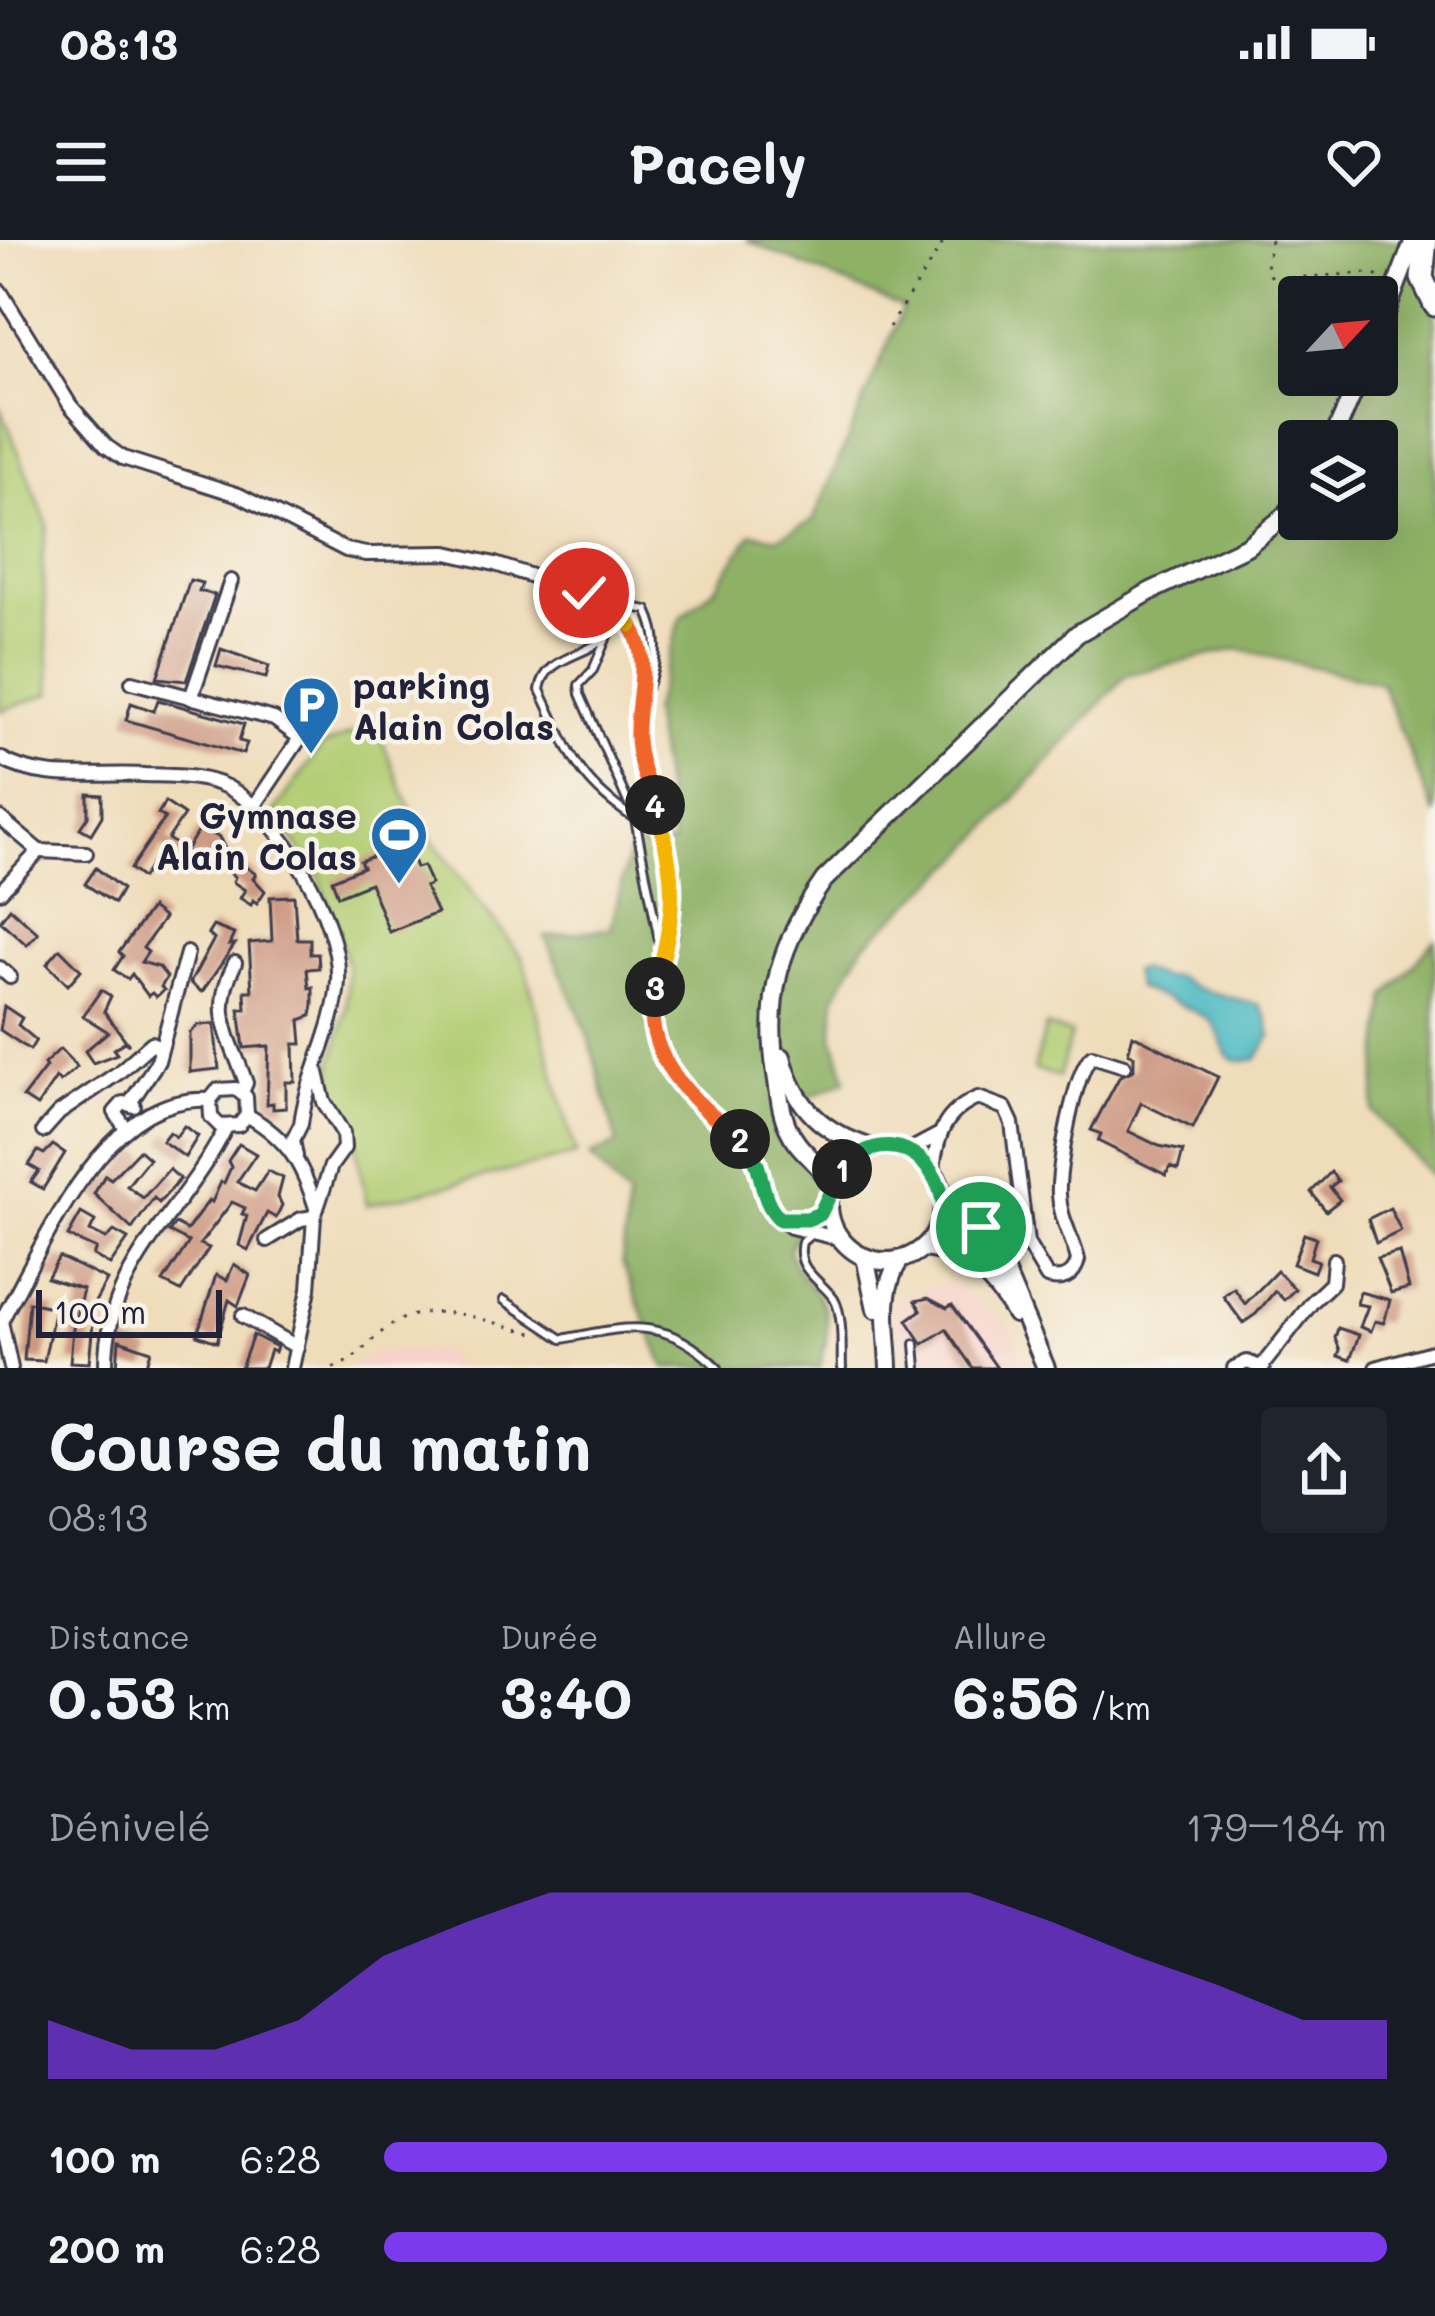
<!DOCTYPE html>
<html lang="fr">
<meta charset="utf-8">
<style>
body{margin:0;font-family:Mali,sans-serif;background:#20242c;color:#f1f3f6;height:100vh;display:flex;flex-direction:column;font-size:45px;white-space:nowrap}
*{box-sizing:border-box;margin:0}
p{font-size:39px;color:#9ea1a6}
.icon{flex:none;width:66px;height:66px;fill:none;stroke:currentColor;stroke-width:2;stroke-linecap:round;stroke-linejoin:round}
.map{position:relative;height:1128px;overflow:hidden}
.panel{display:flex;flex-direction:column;background:#171b24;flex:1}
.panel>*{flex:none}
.needle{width:78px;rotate:64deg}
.tools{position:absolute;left:1278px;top:36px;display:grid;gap:24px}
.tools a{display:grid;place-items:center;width:120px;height:120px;border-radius:12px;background:#171b24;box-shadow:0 12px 48px #0002;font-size:60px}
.scale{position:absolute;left:36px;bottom:30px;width:186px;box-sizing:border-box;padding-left:12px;border:6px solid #22223b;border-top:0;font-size:33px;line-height:42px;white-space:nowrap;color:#22223b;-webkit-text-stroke:9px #f7f3e8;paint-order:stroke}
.pin{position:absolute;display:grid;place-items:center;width:102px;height:102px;color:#fff;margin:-51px;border:6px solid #fff;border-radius:50%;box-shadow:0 3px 12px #0007}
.km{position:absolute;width:60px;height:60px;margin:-30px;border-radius:50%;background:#222;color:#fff;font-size:33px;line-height:60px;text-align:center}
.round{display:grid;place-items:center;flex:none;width:126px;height:126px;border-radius:12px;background:#20242c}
.head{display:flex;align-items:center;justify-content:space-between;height:204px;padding:0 48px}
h1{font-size:66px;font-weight:700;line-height:90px}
.figures{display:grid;grid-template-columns:repeat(3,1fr);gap:18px;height:204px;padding:12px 48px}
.figures div{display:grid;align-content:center}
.figures b{font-size:60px;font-weight:700}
.figures small{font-size:33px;font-weight:400}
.figures p{font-size:33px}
.chart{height:336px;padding:24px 48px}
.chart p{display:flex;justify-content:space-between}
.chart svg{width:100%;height:216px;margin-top:12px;fill:#7c3aed;opacity:.7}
ul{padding:0 48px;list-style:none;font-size:39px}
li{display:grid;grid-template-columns:192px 144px 1fr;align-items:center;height:90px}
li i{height:30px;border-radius:15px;background:#7c3aed}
.status{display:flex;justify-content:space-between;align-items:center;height:84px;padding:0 60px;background:#171b24;direction:ltr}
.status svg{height:33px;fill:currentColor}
header{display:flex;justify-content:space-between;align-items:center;height:156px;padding:0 48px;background:#171b24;font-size:54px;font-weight:700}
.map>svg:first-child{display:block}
.built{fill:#f7d1c9}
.green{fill:#b3ce74;stroke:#6a7858;stroke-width:3}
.forest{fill:#8eb166;stroke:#586a50;stroke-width:3;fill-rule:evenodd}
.water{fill:#4ab9c2;stroke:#366e7e;stroke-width:3}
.building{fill:#cd9983}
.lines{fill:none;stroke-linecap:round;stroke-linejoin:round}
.lane-casing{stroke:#413e4e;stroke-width:12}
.street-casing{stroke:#413e4e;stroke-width:18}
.secondary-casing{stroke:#413e4e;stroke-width:22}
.highway-casing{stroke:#413e4e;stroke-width:27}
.path{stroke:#413e4e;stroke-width:3;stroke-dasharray:3 9;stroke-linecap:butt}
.lane{stroke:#fff;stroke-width:6}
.street{stroke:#fff;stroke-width:12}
.secondary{stroke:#fff;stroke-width:16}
.highway{stroke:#fff;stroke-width:21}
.split-1-casing{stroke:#fff;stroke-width:24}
.split-2-casing{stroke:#fff;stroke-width:24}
.split-3-casing{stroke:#fff;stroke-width:24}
.split-4-casing{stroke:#fff;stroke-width:24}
.split-5-casing{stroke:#fff;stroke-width:24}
.split-6-casing{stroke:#fff;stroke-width:24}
.split-1{stroke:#22a559;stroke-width:15}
.split-2{stroke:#22a559;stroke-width:15}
.split-3{stroke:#f0652b;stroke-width:15}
.split-4{stroke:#f5b400;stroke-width:15}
.split-5{stroke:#f0652b;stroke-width:15}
.split-6{stroke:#f5b400;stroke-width:15}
.labels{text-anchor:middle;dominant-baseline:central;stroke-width:9;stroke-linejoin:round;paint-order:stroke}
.poi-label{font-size:36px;font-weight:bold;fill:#22223b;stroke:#f7f3e8;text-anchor:start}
</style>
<div class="status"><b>08:13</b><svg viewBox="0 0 49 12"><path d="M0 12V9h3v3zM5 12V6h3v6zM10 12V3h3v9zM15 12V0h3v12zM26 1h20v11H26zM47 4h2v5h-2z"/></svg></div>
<header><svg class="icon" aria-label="menu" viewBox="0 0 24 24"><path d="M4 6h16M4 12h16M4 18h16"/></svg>Pacely<svg class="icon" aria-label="heart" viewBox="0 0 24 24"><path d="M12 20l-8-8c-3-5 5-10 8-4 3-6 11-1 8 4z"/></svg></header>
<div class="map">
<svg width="1435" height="1128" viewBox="0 0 1435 1128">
<rect width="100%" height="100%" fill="#f7f3e8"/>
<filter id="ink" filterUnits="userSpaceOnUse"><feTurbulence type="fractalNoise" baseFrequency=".00833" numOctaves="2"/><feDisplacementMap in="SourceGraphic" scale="24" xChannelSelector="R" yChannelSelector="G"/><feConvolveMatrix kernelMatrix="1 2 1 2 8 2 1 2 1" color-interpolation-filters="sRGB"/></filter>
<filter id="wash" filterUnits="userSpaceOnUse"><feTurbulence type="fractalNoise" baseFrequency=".004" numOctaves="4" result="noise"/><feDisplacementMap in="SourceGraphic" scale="48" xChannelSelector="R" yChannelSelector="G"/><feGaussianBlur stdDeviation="2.7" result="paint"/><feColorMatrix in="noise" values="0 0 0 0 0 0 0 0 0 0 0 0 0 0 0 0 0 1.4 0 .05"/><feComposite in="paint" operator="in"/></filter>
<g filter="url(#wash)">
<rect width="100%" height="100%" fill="#efdcb9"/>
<!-- built -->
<g class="built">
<polygon points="949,1041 1010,1085 1026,1128 923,1128 920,1117 895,1106 894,1059"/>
<polygon points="380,1111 445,1112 462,1128 348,1128"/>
</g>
<!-- green -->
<g class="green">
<polygon points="0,166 48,286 42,317 51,453 0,471"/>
<polygon points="375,484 413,575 523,719 576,915 367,965 352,884 338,866 333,849 333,820 346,770 348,726 321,640 274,572 322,506"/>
<polygon points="1046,786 1071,794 1059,837 1034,830"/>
</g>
<!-- forest -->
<g class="forest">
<path d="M746,0H1435V575L1381,443L1237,409L1126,435L962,617L863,706L835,756L833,795L846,840L779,872L819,932L825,954L789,1008C794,1037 815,1044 824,1068C831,1087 824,1109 820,1128H665L622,1022L628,958L590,916L617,904L588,794L545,697L611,688L630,608L673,604L652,472L681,377L715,348L752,293L777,298L813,281L903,68ZM1299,57H1377V135H1299ZM1299,201H1377V279H1299Z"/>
<polygon points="1435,700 1435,940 1373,872 1386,757"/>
</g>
<!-- water -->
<path class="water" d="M1139,729L1162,738L1174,736L1196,748L1259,765L1268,780L1271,796L1257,819C1216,829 1229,799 1210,781C1200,771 1152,754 1137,748L1133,731Z"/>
<g id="blocks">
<!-- building -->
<g class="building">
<polygon points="190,340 202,343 199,351 215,355 186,441 157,438"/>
<polygon points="221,409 269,426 266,438 216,426"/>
<polygon points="158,460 244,484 239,501 247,503 243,514 126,480 131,463 154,471"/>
<polygon points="88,554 102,555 102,576 91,594 80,588 88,576"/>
<polygon points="165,562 184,575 168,599 185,610 179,618 162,608 142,638 130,629 165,578 158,574"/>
<polygon points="199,589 219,597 228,615 256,634 253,638 265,651 257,663 253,660 251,665 240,658 245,650 233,642 235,637 230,633 201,615 198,621 185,612"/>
<polygon points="407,603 416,628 423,626 431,644 425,647 437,673 389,692 370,643 338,656 332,640 363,627 360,621"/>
<polygon points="96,628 122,649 114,663 85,644"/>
<polygon points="294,656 297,699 310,699 310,714 318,714 319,728 307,729 309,748 313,747 313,765 311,776 300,780 302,804 294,804 295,842 286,842 286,868 273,869 273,863 267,864 269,806 244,808 239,769 246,769 245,751 252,751 249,703 272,701 270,657"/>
<polygon points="10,668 38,693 27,705 0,681"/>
<polygon points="151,668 164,678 143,708 148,712 141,722 159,727 167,737 161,747 164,750 156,757 152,753 148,756 132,734 128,739 114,730 123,716 119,712"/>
<polygon points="213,686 234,694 229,705 235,704 202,752 190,743 214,699 208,694"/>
<polygon points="60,709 81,730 68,745 47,724"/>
<polygon points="101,750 111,756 104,771 129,805 124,802 114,809 117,814 93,823 85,811 108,792 83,776"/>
<polygon points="4,766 22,778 18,785 36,800 30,810 0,790"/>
<polygon points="214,784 219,829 190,832 190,793 198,785"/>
<polygon points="1133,795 1218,837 1193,888 1141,863 1128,891 1159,906 1183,911 1178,930 1170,927 1166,935 1098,901 1101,894 1091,890 1120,836 1134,830 1134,816 1128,813"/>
<polygon points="60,809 77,827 60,842 56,838 37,866 23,857 46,827 44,824"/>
<polygon points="184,886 198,896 185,917 162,901 169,892 176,897"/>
<polygon points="239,904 256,914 237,942 255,951 268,931 283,938 278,957 282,965 276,978 267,973 248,1010 239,1005 247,976 242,974 245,968 232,962 200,1004 209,1008 181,1051 163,1042 189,1002 169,992 175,984 187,990 209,960 212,962 221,942 224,943 231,927 228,921"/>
<polygon points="53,905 65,913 43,949 31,942 39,931 29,925 38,911 44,914"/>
<polygon points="139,910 149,919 127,946 143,958 169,929 180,939 159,963 154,958 132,989 94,954 105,935 111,939"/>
<polygon points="1331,932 1338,941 1330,947 1340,960 1326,971 1311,952"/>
<polygon points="1390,968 1401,991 1376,1003 1368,979"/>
<polygon points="81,973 95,981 90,991 106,999 114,991 128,999 110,1025 93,1015 96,1009 68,996"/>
<polygon points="1304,994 1316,998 1310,1018 1318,1021 1314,1032 1293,1024"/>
<polygon points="1399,1012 1409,1048 1391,1053 1377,1018"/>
<polygon points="59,1017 107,1040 95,1062 89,1123 70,1122 73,1089 83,1049 47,1038"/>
<polygon points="234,1024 250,1035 238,1066 229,1060 217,1102 197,1095 216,1035 227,1040"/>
<polygon points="1277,1031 1295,1049 1284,1060 1275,1051 1256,1074 1243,1083 1223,1056 1234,1048 1245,1064"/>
<polygon points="1360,1052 1390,1060 1384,1083 1375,1081 1371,1091 1360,1087 1368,1066 1357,1064"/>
<polygon points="928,1058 947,1068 952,1065 997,1128 973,1128 946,1089 923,1104 907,1080 921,1070 915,1061"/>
<polygon points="29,1062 55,1068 44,1121 24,1120"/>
<polygon points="1338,1088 1359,1095 1350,1120 1338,1116 1340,1110 1335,1098"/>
<polygon points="253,1095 277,1107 275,1112 270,1110 264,1128 241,1128"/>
<polygon points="119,1100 151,1111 146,1128 117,1127"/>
</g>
</g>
</g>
<g filter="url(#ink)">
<use href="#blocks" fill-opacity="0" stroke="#413e4e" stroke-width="3"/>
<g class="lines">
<defs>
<g id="lane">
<polyline points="606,399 593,430 579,445 580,454 634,576"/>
<path d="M647,448C658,422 660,396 647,370L628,366C621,376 615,390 605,398C584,417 544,417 540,450C570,512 575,539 635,579L662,716"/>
<path d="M812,994L802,1002C795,1030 820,1039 834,1059C844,1076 841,1109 842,1128"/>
<path d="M504,1060L562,1099C628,1086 665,1075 718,1128"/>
<polyline points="915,1104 917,1128"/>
</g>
<g id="street">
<polyline points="0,51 70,165 106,206 123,218 239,255 346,310 366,314 447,313 495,324 584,353 609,366 633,388 645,424 637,489 638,512 663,592 674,662 671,694 653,755 654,796 675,838 691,858 755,916 770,970 791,987 841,999"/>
<polyline points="132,442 274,479 300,498 253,568"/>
<polyline points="191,458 231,341"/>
<path d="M0,518C41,543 99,532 145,535C172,536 202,535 227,547C279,573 342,682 338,741C335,790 307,835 301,884L293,900L296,916"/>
<polyline points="0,578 39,611 86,613"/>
<polyline points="0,652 39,611"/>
<path d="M235,723C209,774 230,796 246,843L242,852"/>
<polyline points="0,728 10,737"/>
<polyline points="210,860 218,850 236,849 246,857 247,875"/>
<polyline points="210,860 211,877 220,886 239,885 247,875"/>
<polyline points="130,863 158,821 187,713"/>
<path d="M247,875C289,900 302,923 316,968"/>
<polyline points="126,889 115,872 123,863 134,866"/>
<polyline points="43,891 59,873 118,833 152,803 160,809"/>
<polyline points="908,911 938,895"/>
<path d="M933,930C937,895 944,872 978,858L1005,868L1012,883L1027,1003L1047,1037C1062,1041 1074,1037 1078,1020C1073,998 1060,979 1059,955C1057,930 1075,829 1092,816L1124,826"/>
<polyline points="785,980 813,978 829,961"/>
<polyline points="267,1000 301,979 314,977"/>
<polyline points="243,1076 297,1107"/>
<polyline points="1,1081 11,1128"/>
<path d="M0,1083C44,1006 104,851 210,860"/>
<polyline points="1262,1126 1313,1061 1332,1043 1334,1020"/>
<path d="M106,1128C104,1025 184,973 226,887"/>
<polyline points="292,1128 309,1049 314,977 331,926 344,908 343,893 324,862 316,828"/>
<polyline points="1234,1128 1247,1122 1263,1128"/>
<polyline points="1376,1128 1435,1111"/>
</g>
<g id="secondary">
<polyline points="1377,96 1414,0"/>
<polyline points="1332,201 1361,135"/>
<path d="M782,817C795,867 823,893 872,908"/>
<circle cx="886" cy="964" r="57"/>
<path d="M832,947C822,923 799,913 788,888C780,871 779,852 776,834C764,756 780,703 824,640L1077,394L1151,351L1247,306L1286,275L1299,256"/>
<polyline points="944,967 981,987 997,1012 1046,1128"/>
<path d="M923,1008C969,1013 991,1036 1015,1074"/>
<polyline points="865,1017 876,1069"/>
<path d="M889,1128C888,1089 878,1053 900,1020"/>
</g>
<polyline id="highway" points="1426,0 1422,38 1435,65"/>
</defs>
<!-- lane casing -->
<use href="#lane" class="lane-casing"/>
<!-- street casing -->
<use href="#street" class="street-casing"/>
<!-- secondary casing -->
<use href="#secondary" class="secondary-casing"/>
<!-- highway casing -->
<use href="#highway" class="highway-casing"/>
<!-- path -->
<g class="path">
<polyline points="1271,0 1266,28 1273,39 1369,33 1384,39"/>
<polyline points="889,87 945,0"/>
<path d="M333,1128C357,1121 368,1101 387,1088C433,1054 489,1084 537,1094"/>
</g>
<!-- lane -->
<use href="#lane" class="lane"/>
<!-- street -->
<use href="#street" class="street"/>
<!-- secondary -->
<use href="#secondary" class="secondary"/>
<!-- highway -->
<use href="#highway" class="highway"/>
</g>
</g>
<g class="lines" filter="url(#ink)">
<defs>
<path id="split-1" d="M842,929C883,884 937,912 944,967L981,987"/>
<path id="split-2" d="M740,899C769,925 754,954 780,979H807L820,974L842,929"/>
<path id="split-3" d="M655,747C638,815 693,861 740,899"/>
<path id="split-4" d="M655,565C678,639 676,674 655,747"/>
<path id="split-5" d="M631,385C653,423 635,458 637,499C638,522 648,544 655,565"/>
<polyline id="split-6" points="584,353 609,367 631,385"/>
</defs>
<!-- split-1 casing -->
<use href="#split-1" class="split-1-casing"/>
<!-- split-2 casing -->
<use href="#split-2" class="split-2-casing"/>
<!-- split-3 casing -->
<use href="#split-3" class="split-3-casing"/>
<!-- split-4 casing -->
<use href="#split-4" class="split-4-casing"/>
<!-- split-5 casing -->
<use href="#split-5" class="split-5-casing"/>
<!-- split-6 casing -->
<use href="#split-6" class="split-6-casing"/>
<!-- split-1 -->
<use href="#split-1" class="split-1"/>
<!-- split-2 -->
<use href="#split-2" class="split-2"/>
<!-- split-3 -->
<use href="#split-3" class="split-3"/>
<!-- split-4 -->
<use href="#split-4" class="split-4"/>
<!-- split-5 -->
<use href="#split-5" class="split-5"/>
<!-- split-6 -->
<use href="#split-6" class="split-6"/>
</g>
<!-- icons -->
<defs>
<symbol id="parking-pin" viewBox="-11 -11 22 30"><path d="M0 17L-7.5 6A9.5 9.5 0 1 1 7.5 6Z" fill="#1f6fb2" stroke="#f7f3e8"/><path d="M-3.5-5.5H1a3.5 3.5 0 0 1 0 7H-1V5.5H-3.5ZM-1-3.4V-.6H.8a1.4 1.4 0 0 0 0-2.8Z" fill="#fff"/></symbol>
<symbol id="stadium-pin" viewBox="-11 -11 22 30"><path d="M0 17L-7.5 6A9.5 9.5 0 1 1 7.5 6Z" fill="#1f6fb2" stroke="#f7f3e8"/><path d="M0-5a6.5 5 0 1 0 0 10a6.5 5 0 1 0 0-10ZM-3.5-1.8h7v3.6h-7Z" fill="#fff"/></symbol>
</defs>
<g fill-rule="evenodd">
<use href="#parking-pin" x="278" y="432" width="66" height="90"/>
<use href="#stadium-pin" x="366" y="562" width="66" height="90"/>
</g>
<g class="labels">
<!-- poi labels -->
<g class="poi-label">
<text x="353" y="444">parking<tspan x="353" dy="41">Alain Colas</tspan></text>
<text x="357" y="574" text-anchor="end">Gymnase<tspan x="357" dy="41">Alain Colas</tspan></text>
</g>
</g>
</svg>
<div class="tools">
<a><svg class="needle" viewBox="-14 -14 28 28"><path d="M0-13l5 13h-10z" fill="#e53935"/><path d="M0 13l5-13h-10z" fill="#9ea1a6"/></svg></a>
<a><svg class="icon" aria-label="layers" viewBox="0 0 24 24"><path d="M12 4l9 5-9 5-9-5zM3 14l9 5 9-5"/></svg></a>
</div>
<div class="scale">100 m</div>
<div class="pin" style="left:981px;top:987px;background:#1e9e55"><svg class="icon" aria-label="arrive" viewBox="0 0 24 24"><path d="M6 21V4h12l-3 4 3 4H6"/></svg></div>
<div class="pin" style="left:584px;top:353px;background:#d93025"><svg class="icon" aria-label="check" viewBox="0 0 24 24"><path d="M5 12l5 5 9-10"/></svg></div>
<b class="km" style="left:842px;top:929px">1</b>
<b class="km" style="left:740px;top:899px">2</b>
<b class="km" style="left:655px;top:747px">3</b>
<b class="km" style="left:655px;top:565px">4</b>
</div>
<section class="panel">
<div class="head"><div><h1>Course du matin</h1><p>08:13</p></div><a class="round"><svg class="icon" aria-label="share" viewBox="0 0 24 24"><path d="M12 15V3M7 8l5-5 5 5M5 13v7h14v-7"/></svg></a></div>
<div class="figures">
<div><p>Distance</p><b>0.53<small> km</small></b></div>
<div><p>Durée</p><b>3:40</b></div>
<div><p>Allure</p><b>6:56<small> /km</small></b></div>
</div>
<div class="chart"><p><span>Dénivelé</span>179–184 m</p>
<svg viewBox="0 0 160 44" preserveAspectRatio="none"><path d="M0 44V32L10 38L20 38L30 32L40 19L50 12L60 6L70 6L80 6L90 6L100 6L110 6L120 12L130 19L140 25L150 32L160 32V44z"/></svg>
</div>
<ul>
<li><b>100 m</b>6:28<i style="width:100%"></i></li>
<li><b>200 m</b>6:28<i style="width:100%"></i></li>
</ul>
</section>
